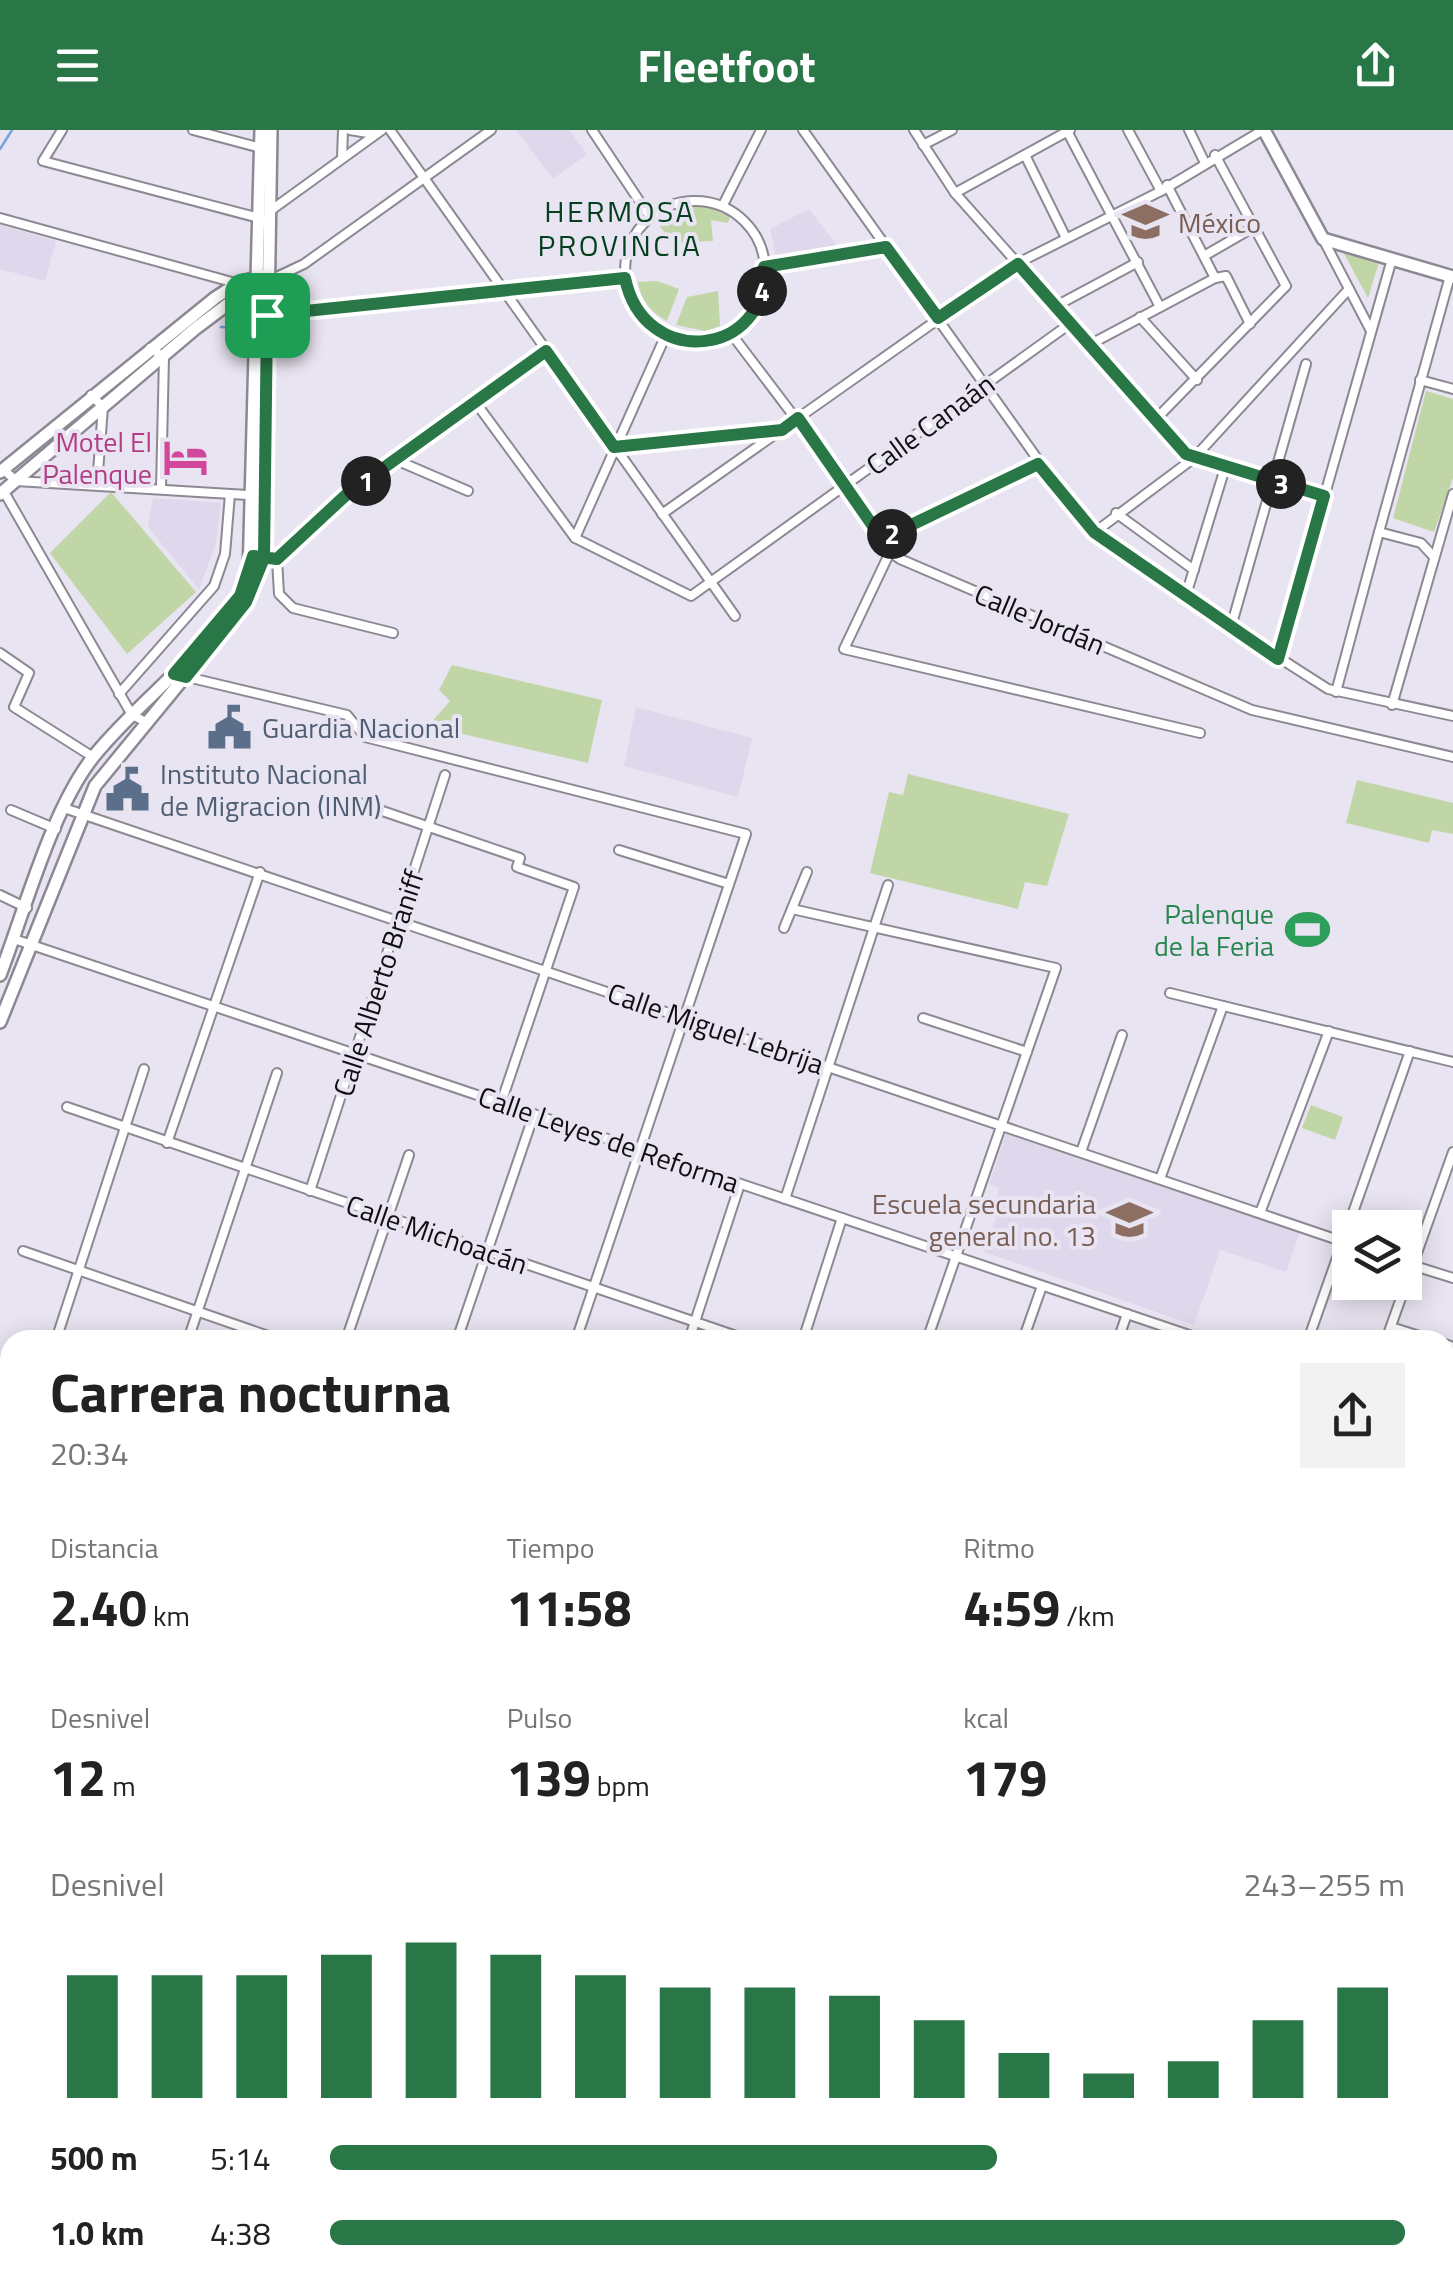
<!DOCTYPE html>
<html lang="es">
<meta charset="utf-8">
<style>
body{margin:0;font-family:"Titillium Web",sans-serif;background:#f2f2f2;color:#222;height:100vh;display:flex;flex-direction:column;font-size:38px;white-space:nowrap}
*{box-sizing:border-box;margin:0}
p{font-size:32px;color:#767676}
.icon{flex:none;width:55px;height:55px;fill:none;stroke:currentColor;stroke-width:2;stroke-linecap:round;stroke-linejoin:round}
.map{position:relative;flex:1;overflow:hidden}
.details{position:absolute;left:0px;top:1200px;width:1455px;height:962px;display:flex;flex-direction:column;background:#fff;border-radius:30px 30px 0 0;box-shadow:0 5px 25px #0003}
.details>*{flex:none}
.fabs{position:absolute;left:1332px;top:1080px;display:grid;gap:20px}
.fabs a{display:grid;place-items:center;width:90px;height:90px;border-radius:0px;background:#fff;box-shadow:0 5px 25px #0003;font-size:50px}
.pin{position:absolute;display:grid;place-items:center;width:85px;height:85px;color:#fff;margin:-42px;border-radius:20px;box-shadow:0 5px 15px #0006}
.km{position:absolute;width:50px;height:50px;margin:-25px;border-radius:50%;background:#222;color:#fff;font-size:28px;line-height:50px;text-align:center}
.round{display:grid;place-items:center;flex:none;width:105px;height:105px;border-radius:0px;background:#f2f2f2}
.head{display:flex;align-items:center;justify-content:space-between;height:170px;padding:0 50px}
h1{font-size:55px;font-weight:700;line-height:75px}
.figures{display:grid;grid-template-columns:repeat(3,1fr);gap:15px;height:170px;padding:10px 50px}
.figures div{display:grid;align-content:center}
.figures b{font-size:50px;font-weight:700}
.figures small{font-size:28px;font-weight:400}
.figures p{font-size:28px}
.chart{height:280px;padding:20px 50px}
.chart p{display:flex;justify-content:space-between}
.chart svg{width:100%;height:180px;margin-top:10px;stroke:#297646;stroke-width:6}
ul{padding:0 50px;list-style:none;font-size:32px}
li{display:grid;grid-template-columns:160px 120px 1fr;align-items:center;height:75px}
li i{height:25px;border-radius:12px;background:#297646}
header{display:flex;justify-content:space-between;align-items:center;height:130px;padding:0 50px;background:#297646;color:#fff;font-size:45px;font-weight:700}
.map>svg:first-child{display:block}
.built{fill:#dfd7eb}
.green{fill:#c1d6a6}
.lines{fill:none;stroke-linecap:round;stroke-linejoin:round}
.stream{stroke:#77a2d9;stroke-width:2.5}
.street-casing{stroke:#8d8893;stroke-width:12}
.secondary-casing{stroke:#8d8893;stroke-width:16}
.primary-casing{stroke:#c6c5c6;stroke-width:18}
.highway-casing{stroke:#c6c5c6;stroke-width:19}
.street{stroke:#fff;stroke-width:8}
.secondary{stroke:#fff;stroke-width:11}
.primary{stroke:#f2bea0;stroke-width:12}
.highway{stroke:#e99261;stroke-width:14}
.route-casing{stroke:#fff;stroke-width:20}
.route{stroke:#297646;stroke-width:12}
.labels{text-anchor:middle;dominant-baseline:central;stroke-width:8;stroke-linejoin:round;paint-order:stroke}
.education-label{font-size:28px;fill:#785e54;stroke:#e9e4f1;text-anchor:start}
.street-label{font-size:28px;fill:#100e13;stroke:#e9e4f1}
.hotel-label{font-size:28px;fill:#b23c85;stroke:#e9e4f1;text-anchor:end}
.service-label{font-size:28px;fill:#4e5e75;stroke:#e9e4f1;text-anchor:start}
.leisure-label{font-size:28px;fill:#27864d;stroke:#e9e4f1;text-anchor:end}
.neighbourhood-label{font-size:30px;letter-spacing:2.5px;fill:#053f1f;stroke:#e9e4f1}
</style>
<header><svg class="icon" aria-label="menu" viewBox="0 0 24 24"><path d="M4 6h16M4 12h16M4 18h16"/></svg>Fleetfoot<svg class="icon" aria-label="share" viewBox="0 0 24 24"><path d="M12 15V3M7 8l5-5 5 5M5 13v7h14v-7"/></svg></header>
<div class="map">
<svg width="1453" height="2162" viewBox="0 0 1453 2162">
<rect width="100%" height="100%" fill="#e9e4f1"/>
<!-- built -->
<g class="built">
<polygon points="516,0 569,0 587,24 553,49"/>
<polygon points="809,79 838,117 776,127 770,99"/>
<polygon points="0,95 56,111 45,151 0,139"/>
<polygon points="153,368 221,373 216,414 199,459 148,397"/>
<polygon points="636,577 752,608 738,667 624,636"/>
<polygon points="1007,1001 1300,1102 1286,1142 1220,1120 1194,1195 984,1122 1000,1077 994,1074 999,1058 989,1054"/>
<polygon points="150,2153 150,2152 293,2153 290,2162 147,2162"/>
<polygon points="319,2153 319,2152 472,2153 469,2162 317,2162"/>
</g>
<!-- green -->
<g class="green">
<polygon points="709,75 730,86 728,93 711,90 713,111 672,113 656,91 688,76"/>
<polygon points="1341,118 1380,129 1368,168"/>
<path d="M657,151L679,159L667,191C651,182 641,171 638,152Z"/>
<polygon points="718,161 720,196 705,201 676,195 687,167"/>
<polygon points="1426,261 1453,269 1453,348 1434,402 1393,388"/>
<polygon points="111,362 196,462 127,524 50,423"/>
<polygon points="452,535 602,570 588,633 428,596 450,571 439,560"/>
<polygon points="908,644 1069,684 1047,756 1025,752 1018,779 870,743 889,662 903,665"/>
<polygon points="1357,650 1453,673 1453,704 1432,700 1429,713 1346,693"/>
<polygon points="1311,975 1343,987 1335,1010 1302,998"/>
</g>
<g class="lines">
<!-- stream -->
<g class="stream">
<polyline points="0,19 12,0"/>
<polyline points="221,197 249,199"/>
</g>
<defs>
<g id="street">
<polyline points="62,0 43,31 259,88"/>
<polyline points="193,0 261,18"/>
<polyline points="350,0 374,4"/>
<polyline points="390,0 735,486"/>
<polyline points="592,0 650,87"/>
<polyline points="803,0 1081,390 1231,497 1328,559 1453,586"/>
<polyline points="914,0 955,63 1186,323 1324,366"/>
<polyline points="1128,0 1161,61"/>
<polyline points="1189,0 1204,31"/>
<polyline points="1067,1 1160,177"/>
<polyline points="923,15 952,0"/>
<polyline points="1025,25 1066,108"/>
<polyline points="342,28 343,0"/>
<polyline points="1167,55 1215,148"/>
<polyline points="955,63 1070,0"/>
<circle cx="695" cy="141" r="70"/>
<polyline points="723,75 761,0"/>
<polyline points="270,81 382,0"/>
<polyline points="0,88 239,154"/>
<polyline points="1323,109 1371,201"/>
<polyline points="1204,126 1254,97"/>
<polyline points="764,137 886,117"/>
<polyline points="1215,148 1226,146 1250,194"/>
<polyline points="268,151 304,134 491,0"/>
<polyline points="1056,176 1138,132"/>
<polyline points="257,186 625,148"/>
<polyline points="1140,187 1197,250"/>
<polyline points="730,202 846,355 890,422 900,429 1252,580 1453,627"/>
<polyline points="1089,215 1215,148"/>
<polyline points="150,218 164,227 161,359"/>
<polyline points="1420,250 1453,259"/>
<polyline points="91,265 103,277 97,355"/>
<polyline points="476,273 575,408 691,466 1071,193"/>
<polyline points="1155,290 1286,156 1215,25"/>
<polyline points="615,317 779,300"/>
<polyline points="396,330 468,361"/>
<polyline points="3,339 16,351 265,366"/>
<polyline points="3,360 132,585 146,592"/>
<polyline points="1116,383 1194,440"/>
<polyline points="662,384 1018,133 1161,61 1263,0"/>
<polyline points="1095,402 1194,328 1349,159"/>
<polyline points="1379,402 1450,146"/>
<polyline points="575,408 665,207"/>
<polyline points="882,409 1039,334"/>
<polyline points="890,422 844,519 1200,603"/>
<polyline points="263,428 277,429 346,365 546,221"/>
<polyline points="277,429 279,464 293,478 393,503"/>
<polyline points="1186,465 1225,338"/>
<polyline points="1231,497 1306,234"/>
<polyline points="0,523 29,543 14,577 93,627"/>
<polyline points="1278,529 1392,129"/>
<polyline points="183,546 347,585 365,607 746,704 576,1210"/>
<polyline points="1336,562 1379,402 1421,413 1434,427"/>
<polyline points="119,564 214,456 225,424 230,364"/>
<polyline points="1392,575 1453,364"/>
<polyline points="359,673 520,728 517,737 574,757 501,973"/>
<polyline points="64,678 1350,1114"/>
<polyline points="11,680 56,699"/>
<polyline points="619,720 729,754"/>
<polyline points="0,765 27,778"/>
<polyline points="792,779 1056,838 927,1210"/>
<polyline points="784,798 807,742"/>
<polyline points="14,809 1204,1210"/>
<polyline points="1170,863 1453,932"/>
<polyline points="923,888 1027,922"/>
<polyline points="67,977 748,1210"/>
<polyline points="167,1013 260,742"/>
<polyline points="1081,1022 1122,905"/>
<polyline points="1160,1049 1223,876"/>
<polyline points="310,1061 445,645"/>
<polyline points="785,1069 888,755"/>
<polyline points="1260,1083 1329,901"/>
<polyline points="23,1121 280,1210"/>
<polyline points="1405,1133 1453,1148"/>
<polyline points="1391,1197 1432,1210"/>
<polyline points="56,1210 144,939"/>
<polyline points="188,1210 277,943"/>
<polyline points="346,1210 409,1025"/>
<polyline points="457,1210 534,984"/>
<polyline points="689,1210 740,1054"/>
<polyline points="803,1210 842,1088"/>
<polyline points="1023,1210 1042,1156"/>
<polyline points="1118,1210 1127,1184"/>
<polyline points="1308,1210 1410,921"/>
<polyline points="1386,1210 1453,1022"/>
<polyline points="1445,1214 1453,1217"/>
<polyline points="1445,1306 1453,1308"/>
<polyline points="0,1388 10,1360"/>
<polyline points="1445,1398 1453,1400"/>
<polyline points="0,1419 10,1423"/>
<polyline points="0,1490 10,1493"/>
<polyline points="1445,1493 1453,1496"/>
<polyline points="1445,1584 1453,1587"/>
<polyline points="0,1625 10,1626"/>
<polyline points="1445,1670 1453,1648"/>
<polyline points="1445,1794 1453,1794"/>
<polyline points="1445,1886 1453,1887"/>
<polyline points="583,2152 632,2162"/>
<polyline points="1186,2152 1266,2159"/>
<polyline points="30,2162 33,2152"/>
<polyline points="140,2162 144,2152"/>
<polyline points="297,2162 300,2152"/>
<polyline points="308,2162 311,2152"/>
<polyline points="500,2162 502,2152"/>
<polyline points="647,2162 650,2152"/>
<polyline points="709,2162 711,2152"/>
<polyline points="848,2162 850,2152"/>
<polyline points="1001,2162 1003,2152"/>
</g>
<g id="secondary">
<polyline points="1264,0 1323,109 1453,147"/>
<polyline points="0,342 215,168 238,153 263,146"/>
<polyline points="0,364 196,198 244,162 262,155"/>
<path d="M0,845C25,780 52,678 94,626C143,565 216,519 249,446L261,0"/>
<polyline points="0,892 95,656 246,472 264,428 271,0"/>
<polyline points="0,1269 10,1272"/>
<polyline points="1445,1767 1453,1769"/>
</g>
<g id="primary">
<polyline points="0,1865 10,1866"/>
<polyline points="0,1883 10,1884"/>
</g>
<g id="highway">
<polyline points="1445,1946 1453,1946"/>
<polyline points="1445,1993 1453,1993"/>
<polyline points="1445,2013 1453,2013"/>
<polyline points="1445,2073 1453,2069"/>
<polyline points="1445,2116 1453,2111"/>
<polyline points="1263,2162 1270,2152"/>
<polyline points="1294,2162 1311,2152"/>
<polyline points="1370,2162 1385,2152"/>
</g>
</defs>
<!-- street casing -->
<use href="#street" class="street-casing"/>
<!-- secondary casing -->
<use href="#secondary" class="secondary-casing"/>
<!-- primary casing -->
<use href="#primary" class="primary-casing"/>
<!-- highway casing -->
<use href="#highway" class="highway-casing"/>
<!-- street -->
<use href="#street" class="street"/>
<!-- secondary -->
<use href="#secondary" class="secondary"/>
<!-- primary -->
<use href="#primary" class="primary"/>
<!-- highway -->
<use href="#highway" class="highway"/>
</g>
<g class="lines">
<defs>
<path id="route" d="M267,185L264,428L246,472L186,547L174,544L240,466L253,426L277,429L346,365L546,221L614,317L782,300L798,288L882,409L1038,334L1094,402L1278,529L1324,366L1186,324L1018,134L938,188L886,117L764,137C769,227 644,241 625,148L267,185"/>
</defs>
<!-- route casing -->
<use href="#route" class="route-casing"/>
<!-- route -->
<use href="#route" class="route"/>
</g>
<!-- icons -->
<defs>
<symbol id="school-bare" viewBox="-9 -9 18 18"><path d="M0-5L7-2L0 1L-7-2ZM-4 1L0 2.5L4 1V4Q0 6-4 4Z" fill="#8d6e63" stroke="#e9e4f1" stroke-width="2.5" paint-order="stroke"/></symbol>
<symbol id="hotel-bare" viewBox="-9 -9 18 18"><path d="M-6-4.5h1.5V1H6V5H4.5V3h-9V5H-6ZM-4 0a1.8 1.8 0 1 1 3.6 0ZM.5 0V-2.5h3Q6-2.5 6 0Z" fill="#d1479c" stroke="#e9e4f1" stroke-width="2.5" paint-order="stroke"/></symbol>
<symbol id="civic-bare" viewBox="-9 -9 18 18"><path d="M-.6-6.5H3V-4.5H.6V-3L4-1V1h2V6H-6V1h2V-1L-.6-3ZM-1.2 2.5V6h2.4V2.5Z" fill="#5c6f8a" stroke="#e9e4f1" stroke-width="2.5" paint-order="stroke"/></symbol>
<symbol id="stadium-bare" viewBox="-9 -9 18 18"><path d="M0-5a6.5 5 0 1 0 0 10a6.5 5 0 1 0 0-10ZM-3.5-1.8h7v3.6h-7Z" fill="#2e9e5b" stroke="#e9e4f1" stroke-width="2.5" paint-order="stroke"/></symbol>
</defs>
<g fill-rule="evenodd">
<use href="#school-bare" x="1114" y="60" width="63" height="63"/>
<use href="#hotel-bare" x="154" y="296" width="63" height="63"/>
<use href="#civic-bare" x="198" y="566" width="63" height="63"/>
<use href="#civic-bare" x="96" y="628" width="63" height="63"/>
<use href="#stadium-bare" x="1276" y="768" width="63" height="63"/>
<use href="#school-bare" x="1098" y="1058" width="63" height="63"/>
</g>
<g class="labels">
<!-- education labels -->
<g class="education-label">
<text x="1178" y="92">México</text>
<text x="1096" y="1073" text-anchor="end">Escuela secundaria<tspan x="1096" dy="32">general no. 13</tspan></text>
</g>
<!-- street labels -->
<g class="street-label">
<text transform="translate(930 294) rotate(-36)">Calle Canaán</text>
<text transform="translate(1040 489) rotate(23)">Calle Jordán</text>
<text transform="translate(378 853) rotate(-72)">Calle Alberto Braniff</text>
<text transform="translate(716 898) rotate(19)">Calle Miguel Lebrija</text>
<text transform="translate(609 1009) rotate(19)">Calle Leyes de Reforma</text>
<text transform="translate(437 1104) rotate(19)">Calle Michoacán</text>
</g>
<!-- hotel labels -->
<g class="hotel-label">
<text x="152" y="311">Motel El<tspan x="152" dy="32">Palenque</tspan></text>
</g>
<!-- service labels -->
<g class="service-label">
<text x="262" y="597">Guardia Nacional</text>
<text x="160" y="643">Instituto Nacional<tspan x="160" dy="32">de Migracion (INM)</tspan></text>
</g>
<!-- leisure labels -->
<g class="leisure-label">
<text x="1274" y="783">Palenque<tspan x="1274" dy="32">de la Feria</tspan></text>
</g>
<!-- neighbourhood labels -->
<g class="neighbourhood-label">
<text x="620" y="81">HERMOSA<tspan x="620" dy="34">PROVINCIA</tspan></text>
</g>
</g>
</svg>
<div class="fabs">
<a><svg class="icon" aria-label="layers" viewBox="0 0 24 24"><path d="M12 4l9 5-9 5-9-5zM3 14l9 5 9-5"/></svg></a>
</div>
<div class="pin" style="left:267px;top:185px;background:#1e9e55"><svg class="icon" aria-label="arrive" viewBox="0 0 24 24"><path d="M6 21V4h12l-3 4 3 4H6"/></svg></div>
<b class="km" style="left:366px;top:351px">1</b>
<b class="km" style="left:892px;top:404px">2</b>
<b class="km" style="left:1281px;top:354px">3</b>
<b class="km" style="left:762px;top:161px">4</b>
<section class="details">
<div class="head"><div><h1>Carrera nocturna</h1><p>20:34</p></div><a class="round"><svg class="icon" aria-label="share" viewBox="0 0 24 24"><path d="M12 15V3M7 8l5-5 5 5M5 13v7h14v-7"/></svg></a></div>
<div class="figures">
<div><p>Distancia</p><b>2.40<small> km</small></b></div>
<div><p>Tiempo</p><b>11:58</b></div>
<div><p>Ritmo</p><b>4:59<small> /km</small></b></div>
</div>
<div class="figures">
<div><p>Desnivel</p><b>12<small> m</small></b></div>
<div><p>Pulso</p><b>139<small> bpm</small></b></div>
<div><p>kcal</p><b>179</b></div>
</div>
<div class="chart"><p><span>Desnivel</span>243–255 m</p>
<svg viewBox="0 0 160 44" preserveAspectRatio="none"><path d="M5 44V14M15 44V14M25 44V14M35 44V9M45 44V6M55 44V9M65 44V14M75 44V17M85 44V17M95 44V19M105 44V25M115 44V33M125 44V38M135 44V35M145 44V25M155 44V17"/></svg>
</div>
<ul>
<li><b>500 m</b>5:14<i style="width:62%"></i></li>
<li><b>1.0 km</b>4:38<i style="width:100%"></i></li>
</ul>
</section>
</div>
